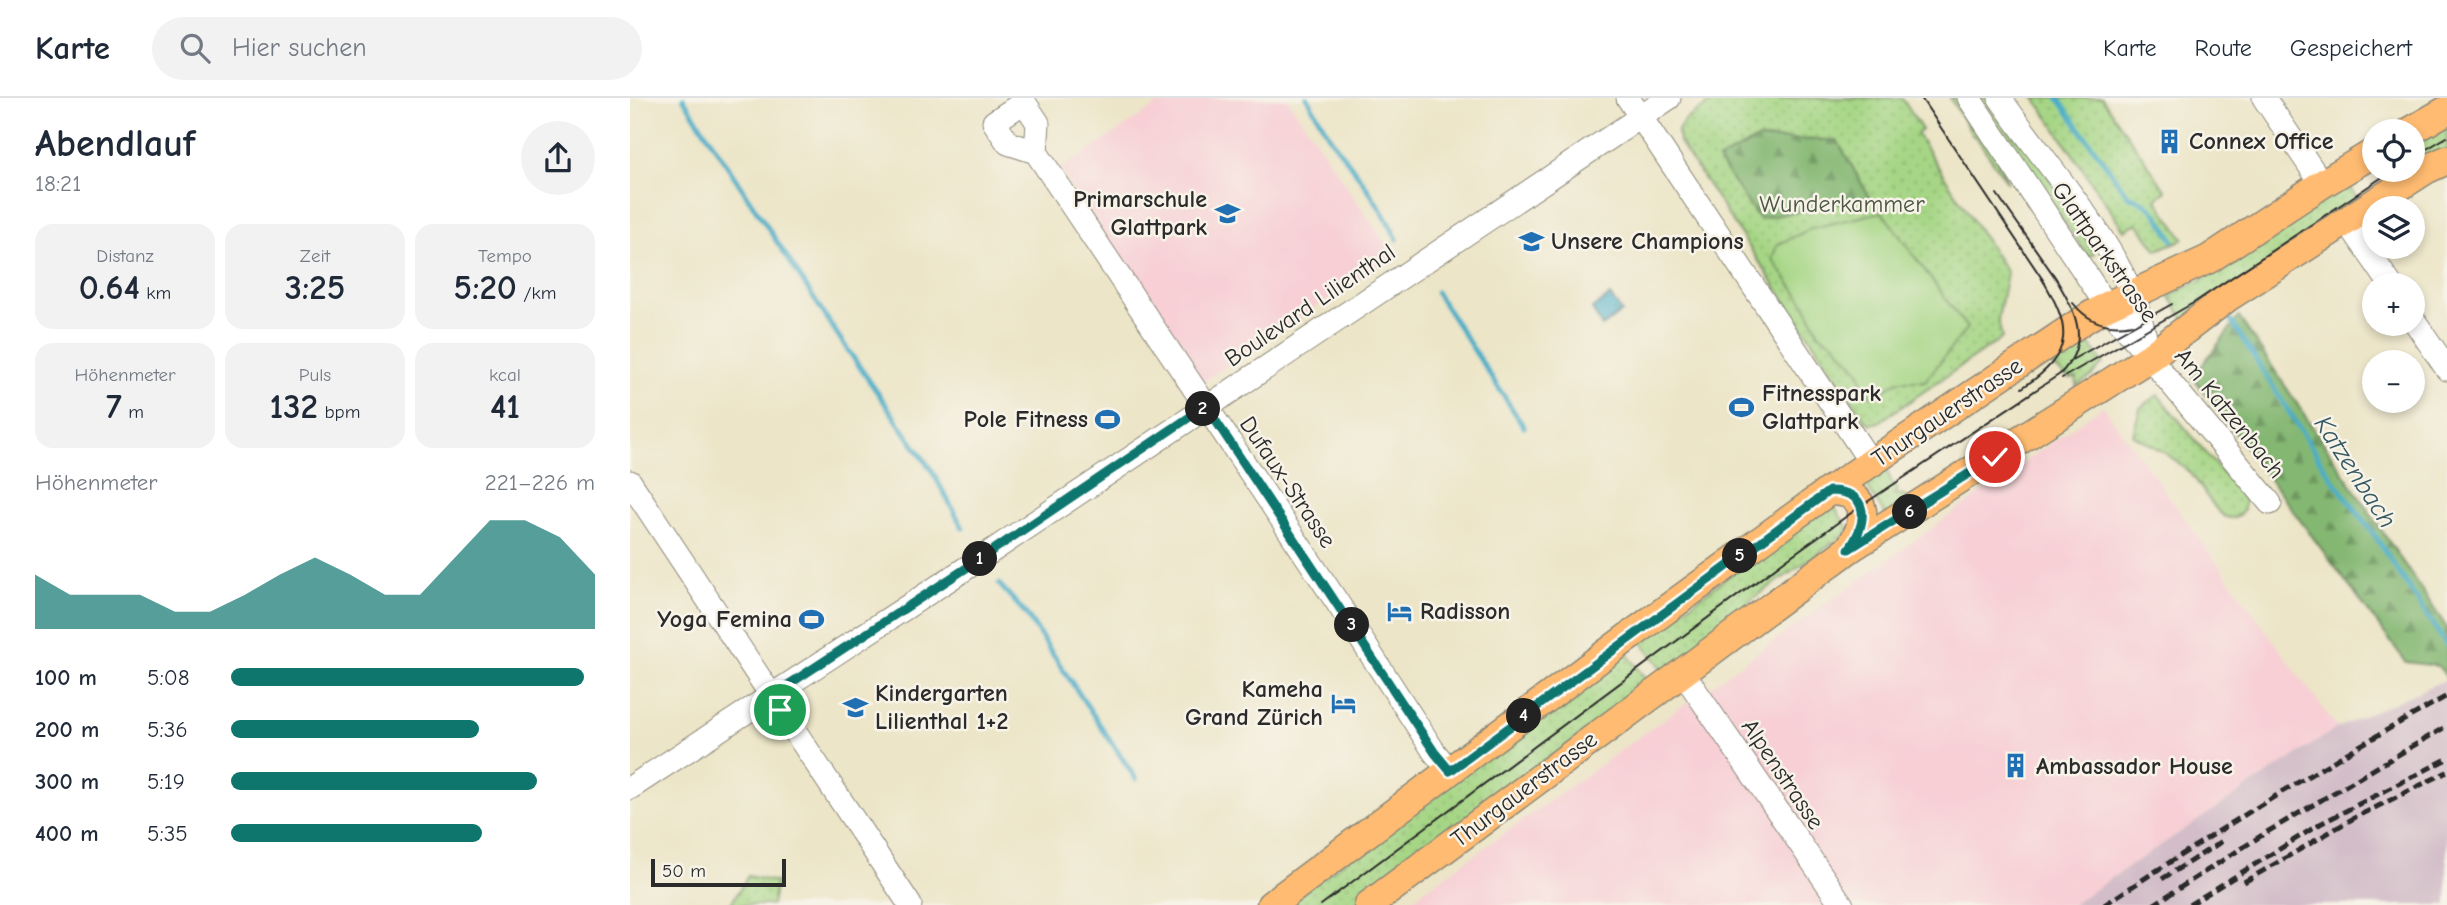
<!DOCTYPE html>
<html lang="de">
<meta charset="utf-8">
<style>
body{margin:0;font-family:"Comic Neue",sans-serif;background:#f2f2f3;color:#1f2937;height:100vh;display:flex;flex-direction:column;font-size:26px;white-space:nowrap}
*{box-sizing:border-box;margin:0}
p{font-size:23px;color:#747a83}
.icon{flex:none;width:38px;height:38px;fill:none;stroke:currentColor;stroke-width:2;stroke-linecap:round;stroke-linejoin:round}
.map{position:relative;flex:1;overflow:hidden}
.panel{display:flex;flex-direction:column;background:#fff;width:630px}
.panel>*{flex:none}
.buttons{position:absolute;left:1732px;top:21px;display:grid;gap:14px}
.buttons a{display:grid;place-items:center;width:63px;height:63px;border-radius:50%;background:#fff;box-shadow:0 4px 10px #0003;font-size:35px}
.scale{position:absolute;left:21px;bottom:18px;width:135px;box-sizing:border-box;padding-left:7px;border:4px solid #2b2b2b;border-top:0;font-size:19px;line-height:24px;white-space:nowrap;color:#2b2b2b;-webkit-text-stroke:5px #f7f3e8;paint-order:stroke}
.pin{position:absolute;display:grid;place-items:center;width:60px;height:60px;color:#fff;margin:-30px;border:4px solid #fff;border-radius:50%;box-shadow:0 2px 7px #0007}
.km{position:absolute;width:35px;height:35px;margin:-18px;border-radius:50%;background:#222;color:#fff;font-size:19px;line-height:35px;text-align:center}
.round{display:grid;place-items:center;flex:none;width:74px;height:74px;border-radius:37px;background:#f2f2f3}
.headline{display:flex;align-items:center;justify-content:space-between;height:119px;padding:0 35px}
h1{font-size:38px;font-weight:700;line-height:52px}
.figures{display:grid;grid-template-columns:repeat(3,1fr);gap:10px;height:119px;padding:7px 35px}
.figures div{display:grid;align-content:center;border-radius:18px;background:#f2f2f3;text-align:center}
.figures b{font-size:35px;font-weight:700}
.figures small{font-size:19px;font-weight:400}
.figures p{font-size:19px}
.chart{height:196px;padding:14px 35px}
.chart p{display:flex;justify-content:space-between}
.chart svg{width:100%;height:126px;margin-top:7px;fill:#0f766e;opacity:.7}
ul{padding:0 35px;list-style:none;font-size:23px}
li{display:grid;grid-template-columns:112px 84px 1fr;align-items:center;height:52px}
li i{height:18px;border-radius:9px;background:#0f766e}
header{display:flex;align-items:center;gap:42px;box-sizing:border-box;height:98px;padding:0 35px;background:#fff;border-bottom:2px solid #e0e1e3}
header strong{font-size:33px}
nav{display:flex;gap:38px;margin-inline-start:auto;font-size:24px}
.search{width:490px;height:63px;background:#f2f2f3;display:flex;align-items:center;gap:18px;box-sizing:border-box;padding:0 24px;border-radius:38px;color:#747a83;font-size:26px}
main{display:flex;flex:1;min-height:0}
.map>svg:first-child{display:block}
.built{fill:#f7cfd5}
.railway{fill:#d2bdc8}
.green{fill:url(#green-dots);stroke:#688058;stroke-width:2}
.forest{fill:url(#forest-firs);stroke:#58714e;stroke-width:2}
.pitch{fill:#a6d685;stroke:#688058;stroke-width:2}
.water{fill:url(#water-ripples);stroke:#3a6c79;stroke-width:2}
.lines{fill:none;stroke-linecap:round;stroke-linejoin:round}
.stream{stroke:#48adc7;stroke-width:5}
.minor-casing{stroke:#8c8879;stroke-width:25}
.major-casing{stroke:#8c8879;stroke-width:31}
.minor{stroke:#fff;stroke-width:23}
.major{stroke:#ffbb71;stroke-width:28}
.tram{stroke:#2b2b2b;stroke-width:2}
.rail{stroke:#2b2b2b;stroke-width:5;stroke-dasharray:10 5;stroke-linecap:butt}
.route-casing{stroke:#fff;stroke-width:14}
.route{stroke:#0f766e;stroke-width:9}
.labels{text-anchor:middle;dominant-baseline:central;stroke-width:5;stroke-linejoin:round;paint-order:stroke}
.poi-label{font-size:24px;font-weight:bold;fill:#2b2b2b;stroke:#f7f3e8;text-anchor:start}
.park-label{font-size:24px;fill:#4a5642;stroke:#f7f3e8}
.street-label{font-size:24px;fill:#2b2b2b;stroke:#f7f3e8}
.water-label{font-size:26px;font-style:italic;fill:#355862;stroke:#f7f3e8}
</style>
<header>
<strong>Karte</strong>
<div class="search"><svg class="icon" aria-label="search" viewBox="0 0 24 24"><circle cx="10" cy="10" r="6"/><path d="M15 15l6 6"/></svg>Hier suchen</div>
<nav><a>Karte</a><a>Route</a><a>Gespeichert</a></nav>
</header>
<main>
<section class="panel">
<div class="headline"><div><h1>Abendlauf</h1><p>18:21</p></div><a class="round"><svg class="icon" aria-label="share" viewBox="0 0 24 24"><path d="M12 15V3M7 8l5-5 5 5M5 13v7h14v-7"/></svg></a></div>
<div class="figures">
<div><p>Distanz</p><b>0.64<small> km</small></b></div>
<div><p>Zeit</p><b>3:25</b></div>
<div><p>Tempo</p><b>5:20<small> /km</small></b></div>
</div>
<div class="figures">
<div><p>Höhenmeter</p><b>7<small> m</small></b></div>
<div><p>Puls</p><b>132<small> bpm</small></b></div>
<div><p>kcal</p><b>41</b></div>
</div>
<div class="chart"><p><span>Höhenmeter</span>221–226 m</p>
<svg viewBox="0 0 160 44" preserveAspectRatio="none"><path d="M0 44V25L10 32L20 32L30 32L40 38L50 38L60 32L70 25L80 19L90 25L100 32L110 32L120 19L130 6L140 6L150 12L160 25V44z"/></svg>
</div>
<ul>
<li><b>100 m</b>5:08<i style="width:97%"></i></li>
<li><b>200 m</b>5:36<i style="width:68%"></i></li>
<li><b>300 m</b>5:19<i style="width:84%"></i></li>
<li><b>400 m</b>5:35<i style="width:69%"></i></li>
</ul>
</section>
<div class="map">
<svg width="1817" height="807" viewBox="0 0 1817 807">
<defs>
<pattern id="green-dots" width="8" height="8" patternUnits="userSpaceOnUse" patternTransform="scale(1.75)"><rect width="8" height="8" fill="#a6d685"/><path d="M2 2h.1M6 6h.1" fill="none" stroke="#8fb873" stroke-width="1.8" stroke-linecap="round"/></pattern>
<pattern id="forest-firs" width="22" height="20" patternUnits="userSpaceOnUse" patternTransform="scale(1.75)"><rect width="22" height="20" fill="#84b772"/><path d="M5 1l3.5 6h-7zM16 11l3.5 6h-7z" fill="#6c955e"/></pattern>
<pattern id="water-ripples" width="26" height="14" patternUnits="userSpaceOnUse" patternTransform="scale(1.75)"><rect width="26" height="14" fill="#48adc7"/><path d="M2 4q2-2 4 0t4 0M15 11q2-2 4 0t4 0" fill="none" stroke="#3c8da2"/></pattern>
</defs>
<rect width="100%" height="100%" fill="#f7f3e8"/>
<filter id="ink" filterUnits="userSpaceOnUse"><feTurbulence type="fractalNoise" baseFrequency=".0143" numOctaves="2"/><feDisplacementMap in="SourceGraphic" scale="14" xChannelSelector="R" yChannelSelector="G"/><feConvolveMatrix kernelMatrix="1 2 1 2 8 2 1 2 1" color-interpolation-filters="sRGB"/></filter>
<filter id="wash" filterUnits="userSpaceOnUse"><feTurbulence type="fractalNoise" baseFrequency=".00686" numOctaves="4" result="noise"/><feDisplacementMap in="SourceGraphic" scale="28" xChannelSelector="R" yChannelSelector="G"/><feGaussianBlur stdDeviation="1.57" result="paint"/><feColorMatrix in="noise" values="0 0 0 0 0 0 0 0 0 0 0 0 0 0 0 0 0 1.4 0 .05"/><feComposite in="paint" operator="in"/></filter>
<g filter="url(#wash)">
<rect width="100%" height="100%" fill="#ece5c7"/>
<!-- built -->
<g class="built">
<polygon points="537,0 657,0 764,158 571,285 430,72"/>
<polygon points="1473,308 1707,630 1441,807 774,807"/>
</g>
<!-- railway -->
<polygon class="railway" points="1817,581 1817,807 1441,807 1707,630"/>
<!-- green -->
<g class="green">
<polygon points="1087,0 1272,0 1292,32 1287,36 1377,175 1368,221 1372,240 1249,324 1241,326 1235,322 1049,44 1048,32 1055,22"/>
<polygon points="1320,0 1330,0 1365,55 1378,85 1346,39 1343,38"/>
<polygon points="1347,0 1357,0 1380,34 1400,51 1442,115 1464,156 1459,159"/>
<polygon points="1405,0 1472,0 1536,93 1526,101 1554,141 1527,152 1507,125 1494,132"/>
<polygon points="1817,23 1817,52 1783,70 1783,42"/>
<polygon points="1715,82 1730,105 1555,222 1539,198 1583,176 1617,154 1647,127"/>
<polygon points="1456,241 1473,265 1462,278 1446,288 1447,280 1440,281 1417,264 1444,243"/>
<path d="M1528,297L1614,401V412C1609,418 1604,422 1596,419C1585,415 1570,386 1562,377C1545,359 1524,348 1503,337L1510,310Z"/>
<polygon points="1257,373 1261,383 1268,391 1264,396 1274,397 1278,404 1256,418 1232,381"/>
<polygon points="1200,403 1219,431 1212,439 1122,501 1097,528 1035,574 1011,543"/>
<polygon points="996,554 1019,586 722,807 656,807"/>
<polygon points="118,778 146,784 142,807 100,807"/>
</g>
<!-- forest -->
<g class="forest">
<polygon points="1127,41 1207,42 1240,100 1129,121 1088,62"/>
<polygon points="1609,219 1817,530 1817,580 1808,568 1776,564 1563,279"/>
</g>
<!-- pitch -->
<polygon class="pitch" points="1252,114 1337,230 1295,283 1268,283 1242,299 1232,285 1230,274 1204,245 1189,236 1175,206 1142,161 1147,147 1182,130"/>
<!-- water -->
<polygon class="water" points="980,198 992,214 972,229 962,211"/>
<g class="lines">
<!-- stream -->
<g class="stream">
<polyline points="53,0 213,245 302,373 333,430"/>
<path d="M677,0C687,16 695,33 706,48C729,77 750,107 767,141"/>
<path d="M1428,0L1498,98C1524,105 1530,121 1543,142"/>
<polyline points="806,194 894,329"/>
<polyline points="1600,221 1696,372 1745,438 1817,548"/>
<polyline points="369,486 396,516 506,681"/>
</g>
</g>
</g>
<g filter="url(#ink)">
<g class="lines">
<defs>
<g id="minor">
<polyline points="998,0 1241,365"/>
<polyline points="1339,0 1477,208 1640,405"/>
<path d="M1370,0C1412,62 1472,127 1502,196C1510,214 1513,234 1519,253"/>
<polyline points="1634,0 1692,86"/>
<polyline points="406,54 378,45 364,24 394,4 408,25 406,54 707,504 805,655 820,673"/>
<polyline points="1717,123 1761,187"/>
<polyline points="1783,221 1817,271"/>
<polyline points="0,384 280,807"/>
<polyline points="1052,573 1212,807"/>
<polyline points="0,690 344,465 1039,0"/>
</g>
<g id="major">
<polyline points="1781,33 1817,12"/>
<path d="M1199,393C1242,393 1237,425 1219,451"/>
<polyline points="641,807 997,540 1199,393 1458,219 1477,208 1579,161 1692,86 1745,54"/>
<polyline points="739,807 1219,451 1520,259 1598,199 1797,71 1817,62"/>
</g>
</defs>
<!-- minor casing -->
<use href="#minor" class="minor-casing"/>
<!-- major casing -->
<use href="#major" class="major-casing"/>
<!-- minor -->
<use href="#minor" class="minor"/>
<!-- major -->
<use href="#major" class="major"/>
<!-- tram -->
<g class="tram">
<polyline points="1291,0 1415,185"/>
<polyline points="1783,59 1817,39"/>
<polyline points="1367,96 1427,182"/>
<path d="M1443,205C1458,224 1478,231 1502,226"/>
<polyline points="1438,264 1542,206"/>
<polyline points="1432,280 1565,204 1763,72"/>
<path d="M1392,290C1445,255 1442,230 1411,179"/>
<path d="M691,807L1161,458L1231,408L1430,276C1464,242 1443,210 1423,176"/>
</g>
<!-- rail -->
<g class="rail">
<polyline points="1532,781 1594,742"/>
<polyline points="1614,784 1724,720 1817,674"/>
<path d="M1474,807C1586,733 1700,663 1817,598"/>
<polyline points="1523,807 1637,734 1817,628"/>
<polyline points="1559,807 1690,726 1817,661"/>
</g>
</g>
</g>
<g class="lines" filter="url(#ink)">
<defs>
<path id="route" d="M150,612L141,598L344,465L576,308L805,655L820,673L1199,393C1242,393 1237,425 1219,451L1365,359"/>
</defs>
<!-- route casing -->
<use href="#route" class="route-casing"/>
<!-- route -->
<use href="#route" class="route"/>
</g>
<!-- icons -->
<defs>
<symbol id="building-bare" viewBox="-9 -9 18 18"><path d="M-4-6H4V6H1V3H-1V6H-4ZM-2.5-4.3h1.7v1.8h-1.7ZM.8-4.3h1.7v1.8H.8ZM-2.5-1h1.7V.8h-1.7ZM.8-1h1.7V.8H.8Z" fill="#1f6fb2" stroke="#f7f3e8" stroke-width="2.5" paint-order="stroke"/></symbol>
<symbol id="school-bare" viewBox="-9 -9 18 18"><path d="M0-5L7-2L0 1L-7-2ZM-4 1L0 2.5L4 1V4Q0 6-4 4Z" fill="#1f6fb2" stroke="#f7f3e8" stroke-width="2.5" paint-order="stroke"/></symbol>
<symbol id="stadium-bare" viewBox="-9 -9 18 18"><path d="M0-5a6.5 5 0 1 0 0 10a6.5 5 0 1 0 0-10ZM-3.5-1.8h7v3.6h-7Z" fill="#1f6fb2" stroke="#f7f3e8" stroke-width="2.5" paint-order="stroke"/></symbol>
<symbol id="hotel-bare" viewBox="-9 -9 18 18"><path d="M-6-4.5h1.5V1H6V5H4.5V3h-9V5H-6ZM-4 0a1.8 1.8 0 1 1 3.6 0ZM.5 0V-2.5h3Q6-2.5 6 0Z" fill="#1f6fb2" stroke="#f7f3e8" stroke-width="2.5" paint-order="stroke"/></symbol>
</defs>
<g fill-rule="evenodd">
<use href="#building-bare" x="1522" y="26" width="35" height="35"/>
<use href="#school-bare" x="580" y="98" width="35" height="35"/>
<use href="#school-bare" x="884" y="126" width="35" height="35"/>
<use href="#stadium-bare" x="1094" y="292" width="35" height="35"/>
<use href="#stadium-bare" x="460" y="304" width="35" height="35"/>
<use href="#hotel-bare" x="752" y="496" width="35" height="35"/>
<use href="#stadium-bare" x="164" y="504" width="35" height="35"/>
<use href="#hotel-bare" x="696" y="588" width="35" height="35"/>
<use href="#school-bare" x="208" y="592" width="35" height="35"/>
<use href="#building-bare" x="1368" y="650" width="35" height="35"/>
</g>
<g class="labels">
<!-- poi labels -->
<g class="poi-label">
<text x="1559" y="43">Connex Office</text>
<text x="577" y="101" text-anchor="end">Primarschule<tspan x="577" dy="28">Glattpark</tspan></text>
<text x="921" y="143">Unsere Champions</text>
<text x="1132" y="295">Fitnesspark<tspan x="1132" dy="28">Glattpark</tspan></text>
<text x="458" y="321" text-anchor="end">Pole Fitness</text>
<text x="790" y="513">Radisson</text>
<text x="162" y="521" text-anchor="end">Yoga Femina</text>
<text x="693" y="591" text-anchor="end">Kameha<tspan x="693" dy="28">Grand Zürich</tspan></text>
<text x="245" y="595">Kindergarten<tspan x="245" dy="28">Lilienthal 1+2</tspan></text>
<text x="1406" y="668">Ambassador House</text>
</g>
<!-- park labels -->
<g class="park-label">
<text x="1212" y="106">Wunderkammer</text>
</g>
<!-- street labels -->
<g class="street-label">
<text transform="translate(1475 154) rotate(55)">Glattparkstrasse</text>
<text transform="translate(680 207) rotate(-34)">Boulevard Lilienthal</text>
<text transform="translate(1317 314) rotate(-34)">Thurgauerstrasse</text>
<text transform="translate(1600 315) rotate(51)">Am Katzenbach</text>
<text transform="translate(658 384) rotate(56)">Dufaux-Strasse</text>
<text transform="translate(1153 676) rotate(56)">Alpenstrasse</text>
<text transform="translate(894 691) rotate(-37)">Thurgauerstrasse</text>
</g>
<!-- water labels -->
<g class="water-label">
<text transform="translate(1725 374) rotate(57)">Katzenbach</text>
</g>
</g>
</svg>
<div class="buttons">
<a><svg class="icon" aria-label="locate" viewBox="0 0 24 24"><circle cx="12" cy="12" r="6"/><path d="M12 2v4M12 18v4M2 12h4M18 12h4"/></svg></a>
<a><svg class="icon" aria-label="layers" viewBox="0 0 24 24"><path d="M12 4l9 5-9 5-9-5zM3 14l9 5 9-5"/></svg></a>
<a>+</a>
<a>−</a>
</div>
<div class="scale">50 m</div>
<div class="pin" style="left:150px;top:612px;background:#1e9e55"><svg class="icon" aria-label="arrive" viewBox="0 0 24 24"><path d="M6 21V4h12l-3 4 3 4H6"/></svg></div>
<div class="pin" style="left:1365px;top:359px;background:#d93025"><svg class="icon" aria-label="check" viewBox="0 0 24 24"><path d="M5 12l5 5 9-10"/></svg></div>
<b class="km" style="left:350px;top:461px">1</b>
<b class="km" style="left:573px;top:311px">2</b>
<b class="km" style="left:722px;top:527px">3</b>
<b class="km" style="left:894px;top:618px">4</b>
<b class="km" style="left:1110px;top:458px">5</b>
<b class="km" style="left:1280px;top:414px">6</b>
</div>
</main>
